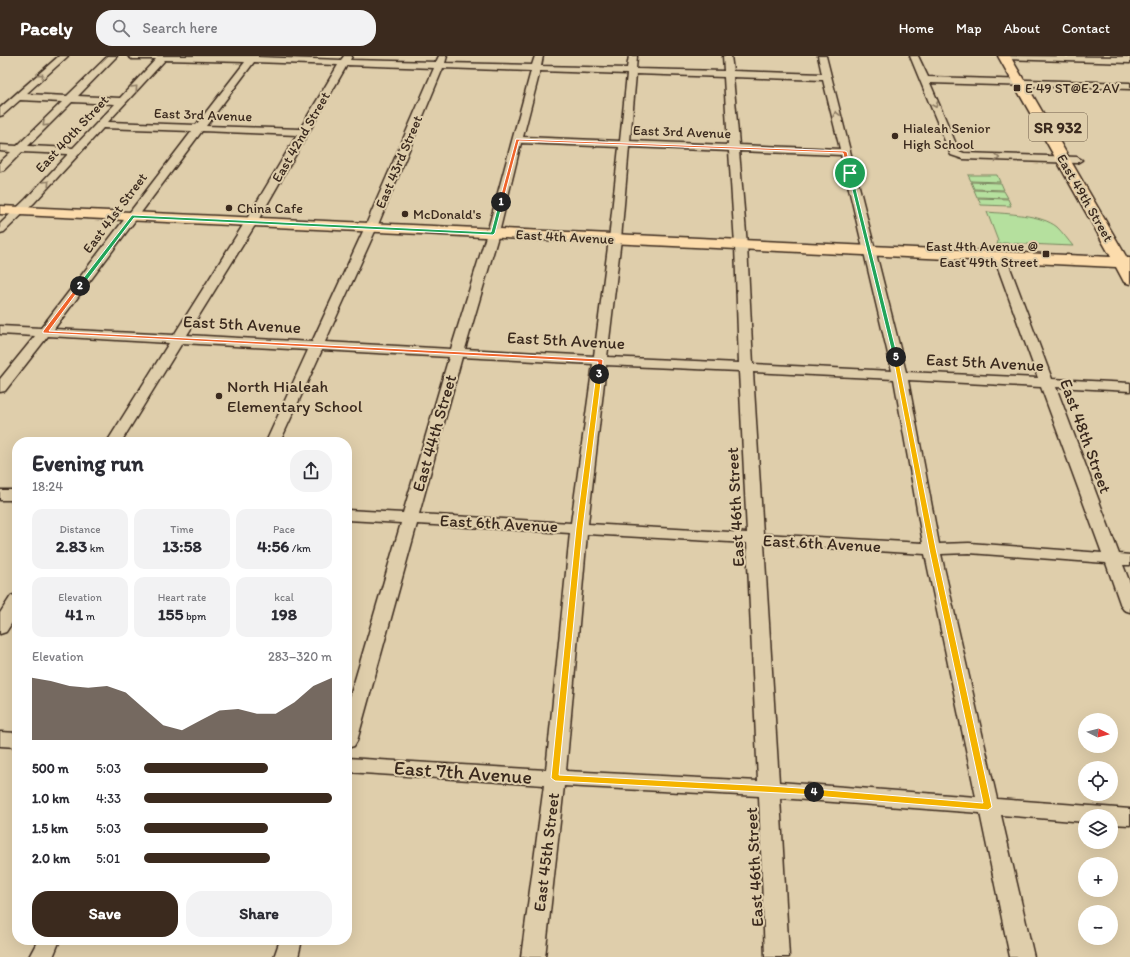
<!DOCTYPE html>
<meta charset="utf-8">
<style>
body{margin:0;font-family:Itim,sans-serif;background:#f2f2f3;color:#2b2b33;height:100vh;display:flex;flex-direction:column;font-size:15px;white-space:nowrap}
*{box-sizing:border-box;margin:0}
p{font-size:13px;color:#7c7c81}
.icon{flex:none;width:22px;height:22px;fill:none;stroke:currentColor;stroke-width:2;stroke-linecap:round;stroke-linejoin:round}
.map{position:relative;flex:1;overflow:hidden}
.side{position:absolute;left:12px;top:381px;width:340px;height:508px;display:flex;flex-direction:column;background:#fff;border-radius:16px;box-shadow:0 4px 16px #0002}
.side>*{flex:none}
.needle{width:26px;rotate:96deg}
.controls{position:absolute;left:1078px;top:657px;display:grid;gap:8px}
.controls a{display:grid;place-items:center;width:40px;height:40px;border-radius:50%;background:#fff;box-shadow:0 4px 16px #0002;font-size:20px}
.pin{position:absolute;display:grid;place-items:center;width:34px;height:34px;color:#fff;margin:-17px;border:2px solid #fff;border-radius:50%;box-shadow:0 1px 4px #0007}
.km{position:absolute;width:20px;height:20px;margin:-10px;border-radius:50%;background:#222;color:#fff;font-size:11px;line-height:20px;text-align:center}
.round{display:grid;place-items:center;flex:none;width:42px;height:42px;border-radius:16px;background:#f2f2f3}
.head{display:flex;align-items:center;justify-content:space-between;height:68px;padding:0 20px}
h1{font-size:22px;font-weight:700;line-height:30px}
.figures{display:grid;grid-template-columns:repeat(3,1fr);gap:6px;height:68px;padding:4px 20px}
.figures div{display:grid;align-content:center;border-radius:10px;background:#f2f2f3;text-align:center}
.figures b{font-size:17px;font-weight:700}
.figures small{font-size:11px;font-weight:400}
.figures p{font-size:11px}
.chart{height:112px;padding:8px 20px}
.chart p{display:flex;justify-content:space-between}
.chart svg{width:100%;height:72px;margin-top:4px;fill:#3b2a1e;opacity:.7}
.cta{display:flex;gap:8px;margin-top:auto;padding:8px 20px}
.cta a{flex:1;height:46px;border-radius:16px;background:#3b2a1e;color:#fff;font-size:16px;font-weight:700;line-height:46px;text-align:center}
.cta a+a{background:#f2f2f3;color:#2b2b33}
ul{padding:0 20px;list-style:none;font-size:13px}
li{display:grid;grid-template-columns:64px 48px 1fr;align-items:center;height:30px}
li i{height:10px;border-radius:5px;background:#3b2a1e}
header{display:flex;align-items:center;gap:24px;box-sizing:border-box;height:56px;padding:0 20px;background:#3b2a1e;color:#fff}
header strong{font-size:19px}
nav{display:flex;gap:22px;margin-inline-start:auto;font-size:14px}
.search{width:280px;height:36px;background:#f2f2f3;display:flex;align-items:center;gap:10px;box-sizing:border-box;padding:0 14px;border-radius:16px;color:#7c7c81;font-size:15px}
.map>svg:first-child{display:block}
.green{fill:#b5e09e;stroke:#78855e}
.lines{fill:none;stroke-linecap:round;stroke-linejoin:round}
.minor-casing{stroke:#3b2a1e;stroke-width:3}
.major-casing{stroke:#3b2a1e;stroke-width:3}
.minor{fill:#dfceab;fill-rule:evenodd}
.major{fill:#fcdcac;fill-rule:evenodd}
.oneway{stroke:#8d7c64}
.split-1{fill:#f0652b;stroke:#fff}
.split-2{fill:#22a559;stroke:#fff}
.split-3{fill:#f0652b;stroke:#fff}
.split-4{fill:#f5b400;stroke:#fff}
.split-5{fill:#f5b400;stroke:#fff}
.split-6{fill:#22a559;stroke:#fff}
.poi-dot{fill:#3b2a1e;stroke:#dfceab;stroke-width:1.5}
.labels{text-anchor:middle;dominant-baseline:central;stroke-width:4;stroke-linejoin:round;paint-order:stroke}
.far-poi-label{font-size:14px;fill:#3b2a1e;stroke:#dfceab;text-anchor:start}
.far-street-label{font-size:14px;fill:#3b2a1e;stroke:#dfceab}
.shield{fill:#dfceab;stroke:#6c5b48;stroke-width:1}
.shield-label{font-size:16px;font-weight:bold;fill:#3b2a1e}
.street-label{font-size:17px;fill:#3b2a1e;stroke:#dfceab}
.poi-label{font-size:17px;fill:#3b2a1e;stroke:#dfceab;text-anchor:start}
.near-street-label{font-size:20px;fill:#3b2a1e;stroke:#dfceab}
</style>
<header>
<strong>Pacely</strong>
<div class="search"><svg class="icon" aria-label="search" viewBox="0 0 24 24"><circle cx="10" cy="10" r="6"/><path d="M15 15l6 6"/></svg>Search here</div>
<nav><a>Home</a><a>Map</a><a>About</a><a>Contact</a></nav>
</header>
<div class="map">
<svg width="1130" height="901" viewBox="0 0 1130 901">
<rect width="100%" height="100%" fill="#dfceab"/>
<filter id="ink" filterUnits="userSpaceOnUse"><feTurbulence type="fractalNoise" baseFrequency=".025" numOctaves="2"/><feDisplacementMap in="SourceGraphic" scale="8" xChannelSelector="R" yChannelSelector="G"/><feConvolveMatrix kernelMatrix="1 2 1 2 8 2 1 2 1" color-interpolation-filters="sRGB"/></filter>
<g filter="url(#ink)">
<!-- green -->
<g class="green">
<polygon points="968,119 997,119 1000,126 971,125"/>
<polygon points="971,126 1001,127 1004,134 974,133"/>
<polygon points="974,134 1004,135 1008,142 977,141"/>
<polygon points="978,142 1008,143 1011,150 981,149"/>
<path d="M987,156C1007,158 1041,158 1057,171C1063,177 1068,184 1073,190L1003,187L997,189L998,185Z"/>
</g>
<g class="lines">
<defs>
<g id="minor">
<path d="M59,0H68L26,38L67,40L108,0H117L78,40L120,42L156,3H132L128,0H258V1L341,4L344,0H352L350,4L436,6L439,0H447L445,7L532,9L535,0H543L541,10L627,12L629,0H637L636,13L724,15L723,0H731L733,15L822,18L818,0H826L906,316L1038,322L994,201L996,198H1004L1006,201L1052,323L1130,327V335L1056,331L1119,498L1130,499V509H1123L1130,527V556L1124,554L1121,550L1106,507L969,497L941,498L997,743L1130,753V769L1111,768V760H1085V766L1001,759L1034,901H1010L980,757L780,742L789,901H765L759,740L564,730L545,901H521L544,729L347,716V702L546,714L570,477L417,468L357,685L354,690L347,692V651L401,467L347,464V454L403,457L449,301L322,294L280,386H266L308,294L182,287L121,386H107L169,287L48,280L5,335L0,336V323L35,280L0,278V270L41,272L192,75L103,72L34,147L4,176L0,177V168L26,143L68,98L22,96L4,114L0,115V106L11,96L0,95V89L17,90L62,46L20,44L3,59L0,60V52ZM165,4L245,6L196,69L108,66ZM254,6L338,9L300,73L206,70ZM347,9L434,12L365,171L312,286L187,279L257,166ZM443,12L531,15L487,177L451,293L325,286L377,171ZM540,15L627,18L620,85L523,81ZM636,18L724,21L728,89L630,85ZM733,21L823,24L840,93L739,89ZM72,46L115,48L73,92L28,90ZM202,75L297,79L245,166L174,279L54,273ZM521,87L619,91L609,183L594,300L465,293L499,177ZM629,91L729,95L735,189L739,307L607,301L621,183ZM739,95L841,99L892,315L753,308L747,189ZM462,301L593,308L571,467L419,458ZM606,309L739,315L747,477L588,468ZM753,316L894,323L923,487L763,478ZM908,324L1041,331L1102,497L969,487L939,488ZM587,478L747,487L758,725L566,715ZM764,488L925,498L976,741L779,726Z"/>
<polygon points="910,0 918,0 928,21 1130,27 1130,33 930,27 959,95 964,97 1077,101 1082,104 1077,107 963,103 951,99 950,97"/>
<polygon points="1000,0 1130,1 1130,7 1004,3"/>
<rect x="0" y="434" width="17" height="10"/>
<polygon points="17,538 17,559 6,576 0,578 0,557 11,540"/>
<polygon points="0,676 17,677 17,691 0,690"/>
<polygon points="38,884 60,884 53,901 29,901"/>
<polygon points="280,884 302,884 298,901 274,901"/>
</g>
<polygon id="major" points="998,0 1010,0 1127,202 1130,202 1130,228 1124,226 1116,211 0,158 0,150 1111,201"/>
</defs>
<!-- minor casing -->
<use href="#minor" class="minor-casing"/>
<!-- major casing -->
<use href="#major" class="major-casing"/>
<!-- minor -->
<use href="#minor" class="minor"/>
<!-- major -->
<use href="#major" class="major"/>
</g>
<!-- one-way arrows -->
<defs><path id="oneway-chevron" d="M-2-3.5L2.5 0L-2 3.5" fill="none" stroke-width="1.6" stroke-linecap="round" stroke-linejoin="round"/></defs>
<g class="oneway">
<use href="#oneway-chevron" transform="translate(41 20) rotate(-42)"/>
<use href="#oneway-chevron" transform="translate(135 32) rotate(-47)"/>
<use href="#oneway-chevron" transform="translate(935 49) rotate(67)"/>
<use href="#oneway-chevron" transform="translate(836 58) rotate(-103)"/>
<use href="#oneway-chevron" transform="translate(45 68) rotate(136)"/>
<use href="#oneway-chevron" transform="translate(997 102) rotate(2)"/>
<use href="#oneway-chevron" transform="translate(47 127) rotate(-47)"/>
</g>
</g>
<!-- split-1 -->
<polygon class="split-1" points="516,83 845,95 847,96 852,117 850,118 848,117 843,97 519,85 503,146 501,148 499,146"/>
<!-- split-2 -->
<polygon class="split-2" points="501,145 503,146 495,177 493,179 134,162 82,231 77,230 132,159 491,176 499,146"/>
<!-- split-3 -->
<polygon class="split-3" points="78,229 82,230 49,275 601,303 603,304 602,318 599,320 596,318 598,306 43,277 43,275"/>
<!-- split-4 -->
<polygon class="split-4" points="599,316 602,318 583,472 559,719 770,730 814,733 817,734 818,736 817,739 555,725 551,722 576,472 596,318"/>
<!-- split-5 -->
<polygon class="split-5" points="896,299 898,301 936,493 992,751 988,754 814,740 810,736 814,733 983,747 929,493 893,301"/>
<!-- split-6 -->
<polygon class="split-6" points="850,115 852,117 898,302 893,301 848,117"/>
<!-- markers -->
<g class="poi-dot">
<rect x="1013" y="28" width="8" height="8" rx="2"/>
<circle cx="895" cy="80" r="4"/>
<circle cx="229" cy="152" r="4"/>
<circle cx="405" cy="158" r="4"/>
<rect x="1042" y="194" width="8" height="8" rx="2"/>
<circle cx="219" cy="340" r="4"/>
</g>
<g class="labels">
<!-- far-poi labels -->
<g class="far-poi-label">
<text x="1025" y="32">E 49 ST@E 2 AV</text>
<text x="903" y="72">Hialeah Senior<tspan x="903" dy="16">High School</tspan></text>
<text x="237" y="152">China Cafe</text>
<text x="413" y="158">McDonald's</text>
<text x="1038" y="190" text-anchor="end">East 4th Avenue @<tspan x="1038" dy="16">East 49th Street</tspan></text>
</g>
<!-- far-street labels -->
<g class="far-street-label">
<text transform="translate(203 59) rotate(2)">East 3rd Avenue</text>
<text transform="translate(682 76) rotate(2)">East 3rd Avenue</text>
<text transform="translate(72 78) rotate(-47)">East 40th Street</text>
<text transform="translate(301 81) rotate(-60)">East 42nd Street</text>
<text transform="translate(399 106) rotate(-67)">East 43rd Street</text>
<text transform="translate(1085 142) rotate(60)">East 49th Street</text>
<text transform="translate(115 157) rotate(-53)">East 41st Street</text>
<text transform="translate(565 181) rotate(3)">East 4th Avenue</text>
</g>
<!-- shield labels -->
<rect class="shield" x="1029" y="57" width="58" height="28" rx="3"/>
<g class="shield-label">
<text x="1058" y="71">SR 932</text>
</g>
<!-- street labels -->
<g class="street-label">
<text transform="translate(242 268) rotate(3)">East 5th Avenue</text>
<text transform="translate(566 284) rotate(3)">East 5th Avenue</text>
<text transform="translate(985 306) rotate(3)">East 5th Avenue</text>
<text transform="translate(434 377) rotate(-74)">East 44th Street</text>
<text transform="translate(1086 380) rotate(70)">East 48th Street</text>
<text transform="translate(735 451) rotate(-93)">East 46th Street</text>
<text transform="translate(499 467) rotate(3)">East 6th Avenue</text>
<text transform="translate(822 487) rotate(3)">East 6th Avenue</text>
<text transform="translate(546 796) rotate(-83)">East 45th Street</text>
<text transform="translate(754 811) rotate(-93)">East 46th Street</text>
</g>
<!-- poi labels -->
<g class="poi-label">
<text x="227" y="330">North Hialeah<tspan x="227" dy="20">Elementary School</tspan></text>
</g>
<!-- near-street labels -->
<g class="near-street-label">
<text transform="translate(463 716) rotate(4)">East 7th Avenue</text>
</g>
</g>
</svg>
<div class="controls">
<a><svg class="needle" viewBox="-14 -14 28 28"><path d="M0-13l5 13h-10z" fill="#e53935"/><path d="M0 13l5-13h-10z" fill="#7c7c81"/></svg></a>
<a><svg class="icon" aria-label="locate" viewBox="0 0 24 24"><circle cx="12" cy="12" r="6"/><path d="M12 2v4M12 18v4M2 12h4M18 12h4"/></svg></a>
<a><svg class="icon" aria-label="layers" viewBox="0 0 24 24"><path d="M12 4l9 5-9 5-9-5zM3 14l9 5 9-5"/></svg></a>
<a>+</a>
<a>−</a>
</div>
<div class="pin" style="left:850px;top:117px;background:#1e9e55"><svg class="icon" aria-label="arrive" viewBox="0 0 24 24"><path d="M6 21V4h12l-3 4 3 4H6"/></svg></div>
<b class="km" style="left:501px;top:146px">1</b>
<b class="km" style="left:80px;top:230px">2</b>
<b class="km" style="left:599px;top:318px">3</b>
<b class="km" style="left:814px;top:736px">4</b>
<b class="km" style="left:896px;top:301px">5</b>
<section class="side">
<div class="head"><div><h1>Evening run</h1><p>18:24</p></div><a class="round"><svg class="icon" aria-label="share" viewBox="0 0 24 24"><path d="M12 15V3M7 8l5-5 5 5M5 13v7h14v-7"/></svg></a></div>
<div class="figures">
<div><p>Distance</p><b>2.83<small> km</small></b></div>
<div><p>Time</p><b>13:58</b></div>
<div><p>Pace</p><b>4:56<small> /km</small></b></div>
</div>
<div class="figures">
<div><p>Elevation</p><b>41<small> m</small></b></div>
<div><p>Heart rate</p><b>155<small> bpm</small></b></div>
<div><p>kcal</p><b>198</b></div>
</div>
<div class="chart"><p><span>Elevation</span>283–320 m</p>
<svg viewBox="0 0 160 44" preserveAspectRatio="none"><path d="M0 44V6L10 8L20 11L30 12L40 11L50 15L60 25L70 35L80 38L90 32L100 26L110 25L120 28L130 28L140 21L150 11L160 6V44z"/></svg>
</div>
<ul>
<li><b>500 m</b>5:03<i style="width:66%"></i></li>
<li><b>1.0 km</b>4:33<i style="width:100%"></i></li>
<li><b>1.5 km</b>5:03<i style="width:66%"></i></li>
<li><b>2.0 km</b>5:01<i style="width:67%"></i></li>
</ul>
<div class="cta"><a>Save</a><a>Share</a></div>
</section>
</div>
